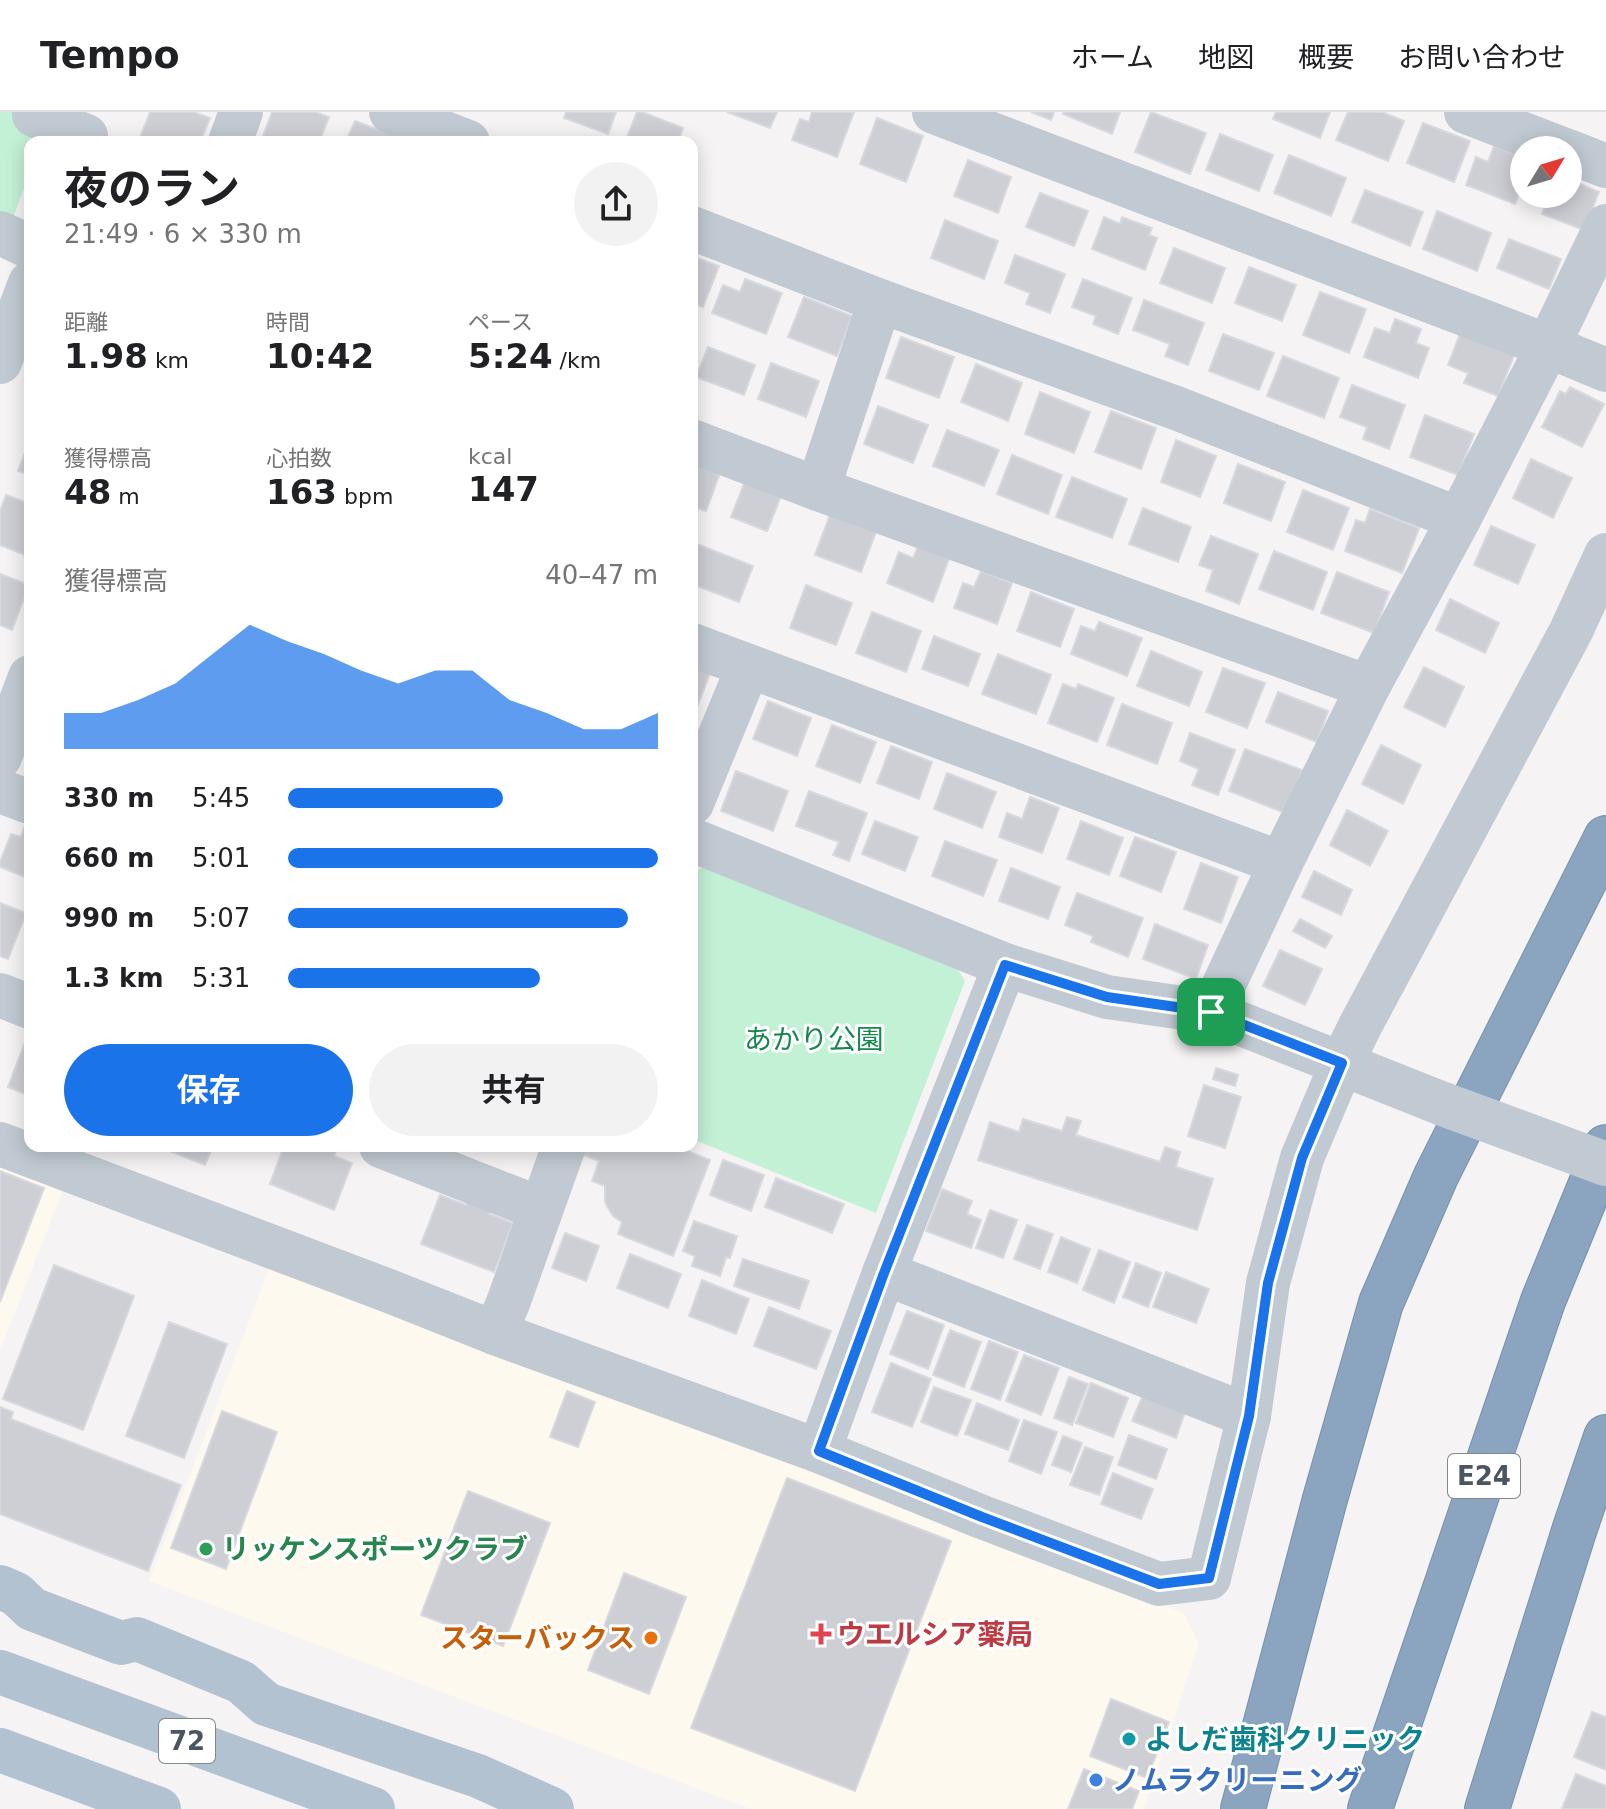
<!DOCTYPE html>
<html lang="ja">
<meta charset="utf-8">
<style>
body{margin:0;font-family:"DejaVu Sans","Noto Sans JP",sans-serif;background:#f2f2f2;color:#202124;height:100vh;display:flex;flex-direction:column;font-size:30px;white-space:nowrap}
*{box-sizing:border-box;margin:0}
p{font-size:26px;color:#757577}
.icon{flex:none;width:44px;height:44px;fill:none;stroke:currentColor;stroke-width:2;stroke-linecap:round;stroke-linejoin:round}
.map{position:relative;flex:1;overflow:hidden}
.panel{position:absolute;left:24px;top:24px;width:674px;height:1016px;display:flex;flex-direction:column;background:#fff;border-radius:16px;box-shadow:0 4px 20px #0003}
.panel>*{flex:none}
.needle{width:52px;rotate:52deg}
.tools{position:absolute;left:1510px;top:24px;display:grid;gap:16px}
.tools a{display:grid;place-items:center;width:72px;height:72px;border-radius:50%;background:#fff;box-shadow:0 4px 20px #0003;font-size:40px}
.pin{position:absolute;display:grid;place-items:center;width:68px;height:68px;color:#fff;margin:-34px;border-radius:16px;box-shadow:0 4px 12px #0006}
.round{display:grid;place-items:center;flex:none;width:84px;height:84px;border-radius:42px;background:#f2f2f2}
.head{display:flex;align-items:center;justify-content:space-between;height:136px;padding:0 40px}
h1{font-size:44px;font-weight:700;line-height:60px}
.metrics{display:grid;grid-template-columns:repeat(3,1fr);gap:12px;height:136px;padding:8px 40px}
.metrics div{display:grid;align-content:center}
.metrics b{font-size:34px;font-weight:700}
.metrics small{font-size:22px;font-weight:400}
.metrics p{font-size:22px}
.chart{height:224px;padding:16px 40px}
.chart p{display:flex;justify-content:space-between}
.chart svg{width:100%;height:144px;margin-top:8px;fill:#1a73e8;opacity:.7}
.button{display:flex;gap:16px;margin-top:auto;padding:16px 40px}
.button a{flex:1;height:92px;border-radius:48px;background:#1a73e8;color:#fff;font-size:32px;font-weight:700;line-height:92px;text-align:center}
.button a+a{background:#f2f2f2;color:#202124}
ul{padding:0 40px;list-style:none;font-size:26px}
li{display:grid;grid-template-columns:128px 96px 1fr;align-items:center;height:60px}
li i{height:20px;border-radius:10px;background:#1a73e8}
header{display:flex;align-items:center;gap:48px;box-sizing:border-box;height:112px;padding:0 40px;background:#fff;border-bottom:2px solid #e0e0e0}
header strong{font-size:38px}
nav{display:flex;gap:44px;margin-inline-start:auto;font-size:28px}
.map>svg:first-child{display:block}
.commercial{fill:#fdf9ef}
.green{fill:#c3f1d5}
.building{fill:#cdcfd5;stroke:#d7d9de;stroke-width:2}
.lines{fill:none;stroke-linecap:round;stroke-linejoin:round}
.highway-casing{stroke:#7690ad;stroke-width:46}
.minor{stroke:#c1cad2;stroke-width:44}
.major{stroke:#b3c2d1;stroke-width:44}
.highway{stroke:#8ba5c1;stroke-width:44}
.minor-bridge{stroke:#c1cad2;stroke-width:44}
.route-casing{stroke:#fff;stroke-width:16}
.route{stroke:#1a73e8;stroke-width:10}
.leisure-dot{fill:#2e9e5b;stroke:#fff;stroke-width:3}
.health-dot{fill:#e0444e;stroke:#fff;stroke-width:3}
.food-dot{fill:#e8710a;stroke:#fff;stroke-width:3}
.culture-dot{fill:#0f9aa8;stroke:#fff;stroke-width:3}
.shop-dot{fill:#3f7fe0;stroke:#fff;stroke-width:3}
.labels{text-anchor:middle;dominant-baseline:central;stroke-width:6;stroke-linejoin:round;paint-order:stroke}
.shield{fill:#fff;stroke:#808990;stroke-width:2}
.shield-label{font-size:26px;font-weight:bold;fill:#4a5661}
.park-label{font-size:28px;fill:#17864f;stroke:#fff}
.leisure-label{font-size:28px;font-weight:bold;fill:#27864d;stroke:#fff;text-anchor:start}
.health-label{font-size:28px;font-weight:bold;fill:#be3a42;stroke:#fff;text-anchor:start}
.food-label{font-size:28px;font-weight:bold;fill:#c56008;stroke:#fff;text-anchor:end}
.culture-label{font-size:28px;font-weight:bold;fill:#0d838f;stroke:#fff;text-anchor:start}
.shop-label{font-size:28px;font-weight:bold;fill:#366cbe;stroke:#fff;text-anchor:start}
</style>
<header>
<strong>Tempo</strong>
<nav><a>ホーム</a><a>地図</a><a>概要</a><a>お問い合わせ</a></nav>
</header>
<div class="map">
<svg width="1606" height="1697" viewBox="0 0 1606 1697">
<rect width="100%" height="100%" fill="#f5f3f3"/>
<!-- commercial -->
<g class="commercial">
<polygon points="0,1052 64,1076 0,1239"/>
<polygon points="270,1154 1184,1501 1199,1531 1144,1697 751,1697 149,1469"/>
</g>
<!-- green -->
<g class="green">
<polygon points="0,0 52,0 41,30 30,30 30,60 0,141"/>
<polygon points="705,755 953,850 965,869 876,1101 692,1027 692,760"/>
</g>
<!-- building -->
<g class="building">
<polygon points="150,0 193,0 210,6 200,30 149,30 140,26"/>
<polygon points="272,0 315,0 329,5 319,30 270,30 262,27"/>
<polygon points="566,0 616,0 608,22 564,6"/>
<polygon points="637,0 642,0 683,16 678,30 630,30 626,28"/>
<polygon points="727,0 777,0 770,16"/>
<polygon points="812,0 854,0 837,45 792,28 800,7 809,10"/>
<polygon points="1031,0 1054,0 1051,8"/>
<polygon points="1064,0 1120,0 1112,22 1063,2"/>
<polygon points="1151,0 1206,21 1190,62 1135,40"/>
<polygon points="1276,0 1330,0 1320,26 1273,7"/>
<polygon points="1348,0 1382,0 1404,9 1388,49 1336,28"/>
<polygon points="877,6 923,24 906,70 860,52"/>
<polygon points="355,9 397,25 395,30 346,30"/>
<polygon points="1423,11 1470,29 1454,70 1407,51"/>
<polygon points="1220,22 1273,43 1259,79 1206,58"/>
<polygon points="1494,34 1524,46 1524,70 1515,92 1466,73 1476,45 1488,50"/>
<polygon points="1289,43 1346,66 1331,104 1274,81"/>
<polygon points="968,48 1011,65 998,101 954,84"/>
<polygon points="1568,67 1599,80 1584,118 1542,102 1550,82 1568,82"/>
<polygon points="1365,78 1423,100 1410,134 1352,110"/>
<polygon points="1040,81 1088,99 1074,134 1026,115"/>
<polygon points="1437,99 1491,121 1477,159 1423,137"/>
<polygon points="1104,105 1120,112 1122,105 1152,116 1149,123 1157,126 1145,158 1092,137"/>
<polygon points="945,108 998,129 984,167 931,146"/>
<polygon points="1509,127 1561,147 1549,177 1497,156"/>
<polygon points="1174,136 1225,156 1212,191 1160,171"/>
<polygon points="1015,143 1065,162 1050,201 1026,192 1030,181 1005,171"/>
<polygon points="692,144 719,154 703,195 692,191"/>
<polygon points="1249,155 1296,173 1282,209 1235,191"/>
<polygon points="745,167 782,181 766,222 712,201 723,173 740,180"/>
<polygon points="1083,167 1132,186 1118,222 1093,212 1096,204 1072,195"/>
<polygon points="1320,180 1366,197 1349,241 1303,223"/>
<polygon points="804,185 852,204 837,244 788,225"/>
<polygon points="1144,188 1204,211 1188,253 1165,244 1170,232 1133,218"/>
<polygon points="1395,207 1421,217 1416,231 1429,236 1418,266 1364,245 1375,216 1390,221"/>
<polygon points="1223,222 1274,241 1259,278 1209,259"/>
<polygon points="1460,222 1514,243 1498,284 1464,271 1468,261 1448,253"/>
<polygon points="901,225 954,245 939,286 886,266"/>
<polygon points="708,235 755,253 744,283 696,265"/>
<polygon points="1283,244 1339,266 1324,306 1267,284"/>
<polygon points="771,251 819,269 806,305 758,287"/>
<polygon points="976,252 1022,271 1008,309 961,290"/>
<polygon points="1352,273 1405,293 1389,337 1363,327 1367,315 1340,305"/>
<polygon points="1570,275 1604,292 1582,335 1542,315 1560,279 1566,282"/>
<polygon points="1040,280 1090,300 1074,341 1025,322"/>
<polygon points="878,294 928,313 913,351 864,332"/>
<polygon points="1111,299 1156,316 1141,357 1095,340"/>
<polygon points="1425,303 1474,322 1458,363 1410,345"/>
<polygon points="947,318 999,338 984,374 933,354"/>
<polygon points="30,328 30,363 18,359"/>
<polygon points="1176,328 1216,344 1200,385 1161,370"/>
<polygon points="1012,343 1062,363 1048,402 997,382"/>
<polygon points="1531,347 1572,366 1553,406 1513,386"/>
<polygon points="692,350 720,361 706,399 692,394"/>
<polygon points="1238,352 1285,370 1271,409 1224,391"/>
<polygon points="1072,365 1127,387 1112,426 1056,405"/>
<polygon points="745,369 781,384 767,419 731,405"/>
<polygon points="1303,378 1349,396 1333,438 1287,420"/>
<polygon points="6,383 30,392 30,445 0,433 0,399"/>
<polygon points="1143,396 1191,415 1178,450 1129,432"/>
<polygon points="1370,397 1419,416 1402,461 1345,439 1356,408 1365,411"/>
<polygon points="831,400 877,417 861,460 815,443"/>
<polygon points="1491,414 1535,433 1518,472 1474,453"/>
<polygon points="1211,424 1258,442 1239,492 1206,479 1213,458 1199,453"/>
<polygon points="694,431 753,454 739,490 692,472 692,437"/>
<polygon points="919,432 950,444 933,490 887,471 899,440 913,446"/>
<polygon points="1274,439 1327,460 1313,498 1259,477"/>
<polygon points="981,459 1012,471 997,512 954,496 963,471 974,475"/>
<polygon points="1337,460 1389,480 1374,521 1321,501"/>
<polygon points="0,462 29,473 12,518 0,513"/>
<polygon points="806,473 852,491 836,533 790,516"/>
<polygon points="1031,480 1074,497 1060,535 1017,519"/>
<polygon points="1450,487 1499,511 1485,541 1436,518"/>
<polygon points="872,500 921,519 906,560 856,541"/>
<polygon points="1099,510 1142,526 1127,564 1071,542 1081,514 1095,519"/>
<polygon points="934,524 980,542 968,574 922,557"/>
<polygon points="1151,539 1202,560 1189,594 1137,574"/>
<polygon points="998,542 1051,563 1036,602 982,582"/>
<polygon points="692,554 710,561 695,600 692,598"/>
<polygon points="1424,555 1464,575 1445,615 1404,595"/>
<polygon points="1223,556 1265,571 1247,616 1206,600"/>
<polygon points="1063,572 1076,577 1078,572 1114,586 1097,630 1048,611"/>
<polygon points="1278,580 1328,599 1317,630 1266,610"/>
<polygon points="768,589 811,606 797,644 753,627"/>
<polygon points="1122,592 1172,611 1157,652 1107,633"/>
<polygon points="832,613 876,630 860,671 816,654"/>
<polygon points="1190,621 1235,638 1218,683 1192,673 1199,657 1180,649"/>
<polygon points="1381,633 1421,653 1403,692 1362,672"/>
<polygon points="891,634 932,650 919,687 877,671"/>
<polygon points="1245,637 1302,658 1285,701 1229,679"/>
<polygon points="736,659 788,679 773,719 721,699"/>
<polygon points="947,661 996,680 982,716 934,697"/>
<polygon points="809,679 867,701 849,749 833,743 839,730 796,714"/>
<polygon points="1030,685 1059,696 1042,741 999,725 1007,701 1022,707"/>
<polygon points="1347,698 1388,719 1370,754 1330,733"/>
<polygon points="875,709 918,725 905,759 862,742"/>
<polygon points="1081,709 1123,726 1109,763 1067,747"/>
<polygon points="25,713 30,715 30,767 0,755 0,750 11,722 21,725"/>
<polygon points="1135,725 1176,740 1161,780 1120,764"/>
<polygon points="945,729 997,748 983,784 932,764"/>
<polygon points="1201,751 1238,765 1221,811 1184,797"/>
<polygon points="1011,756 1060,775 1048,807 999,789"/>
<polygon points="1314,759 1352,778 1341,803 1302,785"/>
<polygon points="1077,781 1143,806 1128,845 1091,830 1093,824 1065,813"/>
<polygon points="0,791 26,801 8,847 0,844"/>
<polygon points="1300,807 1332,824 1325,836 1293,819"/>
<polygon points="1155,812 1208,833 1196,867 1143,847"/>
<polygon points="1280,838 1322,857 1305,893 1263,874"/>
<polygon points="26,928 30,929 30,984 8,975"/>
<polygon points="1216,956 1238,963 1235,974 1213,967"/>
<polygon points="1204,973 1241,985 1225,1036 1188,1024"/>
<polygon points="1067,1005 1081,1009 1076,1023 1160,1050 1165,1035 1180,1040 1176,1055 1213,1067 1197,1118 978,1048 990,1010 1019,1020 1023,1007 1062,1019"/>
<polygon points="157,1034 213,1034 205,1053"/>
<polygon points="284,1034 308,1034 313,1036 314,1034 323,1034 336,1039 334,1044 352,1051 334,1098 270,1072"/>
<polygon points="584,1034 675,1034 710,1048 673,1144 618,1122 622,1110 613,1104 607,1094 605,1089 605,1074 592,1069 599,1049 581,1042"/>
<polygon points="723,1048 764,1063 751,1099 710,1083"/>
<polygon points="0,1059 44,1076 0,1190"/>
<polygon points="776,1066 844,1092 832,1121 765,1095"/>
<polygon points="942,1077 972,1089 967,1102 981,1108 971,1136 926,1119"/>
<polygon points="440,1083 466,1093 469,1085 492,1094 489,1102 513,1111 494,1160 421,1132"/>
<polygon points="990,1098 1017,1108 1003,1146 976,1136"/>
<polygon points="694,1109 737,1124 730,1146 726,1145 720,1164 692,1154 695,1144 683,1139"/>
<polygon points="1027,1113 1053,1122 1040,1157 1014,1147"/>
<polygon points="565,1121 599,1134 586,1169 552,1156"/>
<polygon points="1061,1125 1090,1137 1077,1171 1048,1160"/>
<polygon points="1099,1138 1130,1150 1114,1191 1083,1178"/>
<polygon points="630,1142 681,1162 668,1196 617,1176"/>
<polygon points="743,1147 809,1169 799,1197 734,1174"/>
<polygon points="1136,1151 1161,1161 1148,1195 1123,1185"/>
<polygon points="54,1153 134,1184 83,1318 3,1287"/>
<polygon points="1166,1160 1209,1177 1196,1211 1153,1195"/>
<polygon points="702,1168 749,1187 736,1222 689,1204"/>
<polygon points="769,1195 831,1219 816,1257 754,1234"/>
<polygon points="907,1199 944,1213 928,1257 890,1242"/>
<polygon points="169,1210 227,1232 184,1346 126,1324"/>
<polygon points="950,1218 981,1230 964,1275 933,1263"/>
<polygon points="989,1229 1018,1240 1000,1288 971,1277"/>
<polygon points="1024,1243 1059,1256 1041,1303 1006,1289"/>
<polygon points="891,1251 931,1267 912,1315 872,1300"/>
<polygon points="1069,1265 1088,1272 1072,1313 1054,1306"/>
<polygon points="1091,1271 1128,1286 1113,1325 1076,1311"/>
<polygon points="934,1275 971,1288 957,1324 921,1310"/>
<polygon points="1145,1278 1187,1294 1176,1326 1132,1309"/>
<polygon points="567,1279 595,1290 578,1335 550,1325"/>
<polygon points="977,1291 1019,1308 1008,1338 965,1322"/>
<polygon points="0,1295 13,1300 11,1307 181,1373 148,1459 0,1402"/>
<polygon points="222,1299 277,1320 226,1457 171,1436"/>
<polygon points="1024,1308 1057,1320 1041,1362 1009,1349"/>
<polygon points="1129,1323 1167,1337 1156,1367 1118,1353"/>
<polygon points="1063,1324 1082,1331 1071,1360 1052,1353"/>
<polygon points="1085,1335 1113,1345 1099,1383 1070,1373"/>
<polygon points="1113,1361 1153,1377 1141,1407 1101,1392"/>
<polygon points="787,1366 951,1429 855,1679 691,1616"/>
<polygon points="468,1379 550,1411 503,1534 421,1503"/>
<polygon points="624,1461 686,1485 649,1582 588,1558"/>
<polygon points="1111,1587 1169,1610 1147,1666 1090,1644"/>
<polygon points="1592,1600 1606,1605 1606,1658 1574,1645"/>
<polygon points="1084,1657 1139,1679 1132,1697 1068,1697"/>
<polygon points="1576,1662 1606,1674 1606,1697 1562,1697"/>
</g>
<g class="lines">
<defs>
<g id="highway">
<polyline points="1243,1697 1325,1387 1381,1191 1436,1064 1606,726"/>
<polyline points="1370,1697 1543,1189 1606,1035"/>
<polyline points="1487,1697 1574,1419 1606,1325"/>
</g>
</defs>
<!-- highway casing -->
<use href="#highway" class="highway-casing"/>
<!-- minor -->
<g class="minor">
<polyline points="391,0 468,30"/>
<polyline points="934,0 1548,234 1606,258"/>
<polyline points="1466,0 1565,38"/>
<polyline points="34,3 86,24"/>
<polyline points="230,30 241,0"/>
<polyline points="1568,39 1606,54"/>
<polyline points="692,116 880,189 1176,296 1459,407"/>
<polyline points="0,121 30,135"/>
<polyline points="0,250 30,171"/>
<polyline points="692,329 818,377 1368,575"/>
<polyline points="818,377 880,189"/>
<polyline points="692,533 1281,751"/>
<polyline points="0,645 30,565"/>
<polyline points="0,679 30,690"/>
<polyline points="692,691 748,555"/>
<polyline points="692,728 1005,853 1107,885 1211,900 1443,992"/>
<polyline points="0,883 30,895"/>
<polyline points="1211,900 1281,751 1368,575 1459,407 1548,234 1606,114"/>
<polyline points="0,1032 389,1179 495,1221 819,1339 982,1405 1159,1472 1209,1466 1249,1304 1268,1171 1302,1046 1342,951 1360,914 1571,519 1606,443"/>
<polyline points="381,1034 541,1097"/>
<polyline points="884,1161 1249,1304"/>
<polyline points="495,1221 508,1191 564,1034"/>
<polyline points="819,1339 884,1161 1005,853"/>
</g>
<!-- major -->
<g class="major">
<polyline points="0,1475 16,1482 32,1497 121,1531 137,1527 241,1570 266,1592 478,1664 552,1697"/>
<polyline points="0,1560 373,1697"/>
<polyline points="0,1638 159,1697"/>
</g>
<!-- highway -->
<use href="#highway" class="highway"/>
<!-- minor-bridge -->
<polyline class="minor-bridge" points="1443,992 1606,1052"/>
</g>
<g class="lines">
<defs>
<polygon id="route" points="1005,853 1107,885 1211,900 1342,951 1302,1046 1268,1171 1249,1304 1209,1466 1159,1472 982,1405 819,1339 884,1161"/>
</defs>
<!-- route casing -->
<use href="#route" class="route-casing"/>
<!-- route -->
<use href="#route" class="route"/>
</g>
<!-- markers -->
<circle class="leisure-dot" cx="206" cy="1437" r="8"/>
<path class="health-dot" d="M817 1510h8v8h8v8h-8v8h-8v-8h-8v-8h8z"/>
<circle class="food-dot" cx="651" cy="1526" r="8"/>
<circle class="culture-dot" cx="1129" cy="1627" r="8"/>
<circle class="shop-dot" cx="1096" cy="1668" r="8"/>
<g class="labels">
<!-- shield labels -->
<g class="shield">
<rect x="1448" y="1342" width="72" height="44" rx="6"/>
<rect x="159" y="1607" width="56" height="44" rx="6"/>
</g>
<g class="shield-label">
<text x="1484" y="1364">E24</text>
<text x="187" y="1629">72</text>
</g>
<!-- park labels -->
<g class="park-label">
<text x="814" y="927">あかり公園</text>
</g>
<!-- leisure labels -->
<g class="leisure-label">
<text x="222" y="1437">リッケンスポーツクラブ</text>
</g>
<!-- health labels -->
<g class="health-label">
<text x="837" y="1522">ウエルシア薬局</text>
</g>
<!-- food labels -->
<g class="food-label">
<text x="635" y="1526">スターバックス</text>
</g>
<!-- culture labels -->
<g class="culture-label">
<text x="1145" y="1627">よしだ歯科クリニック</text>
</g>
<!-- shop labels -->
<g class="shop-label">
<text x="1112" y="1668">ノムラクリーニング</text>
</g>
</g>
</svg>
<div class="tools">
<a><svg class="needle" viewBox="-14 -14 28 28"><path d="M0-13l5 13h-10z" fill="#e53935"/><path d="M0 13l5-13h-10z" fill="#757577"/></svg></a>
</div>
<div class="pin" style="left:1211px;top:900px;background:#1e9e55"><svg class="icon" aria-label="arrive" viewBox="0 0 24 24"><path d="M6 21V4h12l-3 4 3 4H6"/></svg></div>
<section class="panel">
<div class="head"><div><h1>夜のラン</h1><p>21:49 · 6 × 330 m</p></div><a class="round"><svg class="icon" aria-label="share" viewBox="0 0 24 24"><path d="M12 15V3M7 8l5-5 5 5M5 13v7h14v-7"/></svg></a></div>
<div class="metrics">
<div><p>距離</p><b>1.98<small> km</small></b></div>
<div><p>時間</p><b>10:42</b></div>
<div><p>ペース</p><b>5:24<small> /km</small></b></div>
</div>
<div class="metrics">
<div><p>獲得標高</p><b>48<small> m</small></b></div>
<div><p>心拍数</p><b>163<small> bpm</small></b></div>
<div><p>kcal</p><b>147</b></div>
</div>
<div class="chart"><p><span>獲得標高</span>40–47 m</p>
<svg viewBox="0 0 160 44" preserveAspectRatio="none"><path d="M0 44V33L10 33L20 29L30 24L40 15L50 6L60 11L70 15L80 20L90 24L100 20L110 20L120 29L130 33L140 38L150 38L160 33V44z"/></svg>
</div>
<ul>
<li><b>330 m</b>5:45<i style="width:58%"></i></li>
<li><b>660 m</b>5:01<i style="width:100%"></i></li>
<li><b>990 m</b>5:07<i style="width:92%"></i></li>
<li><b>1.3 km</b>5:31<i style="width:68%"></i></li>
</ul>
<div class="button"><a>保存</a><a>共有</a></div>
</section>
</div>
